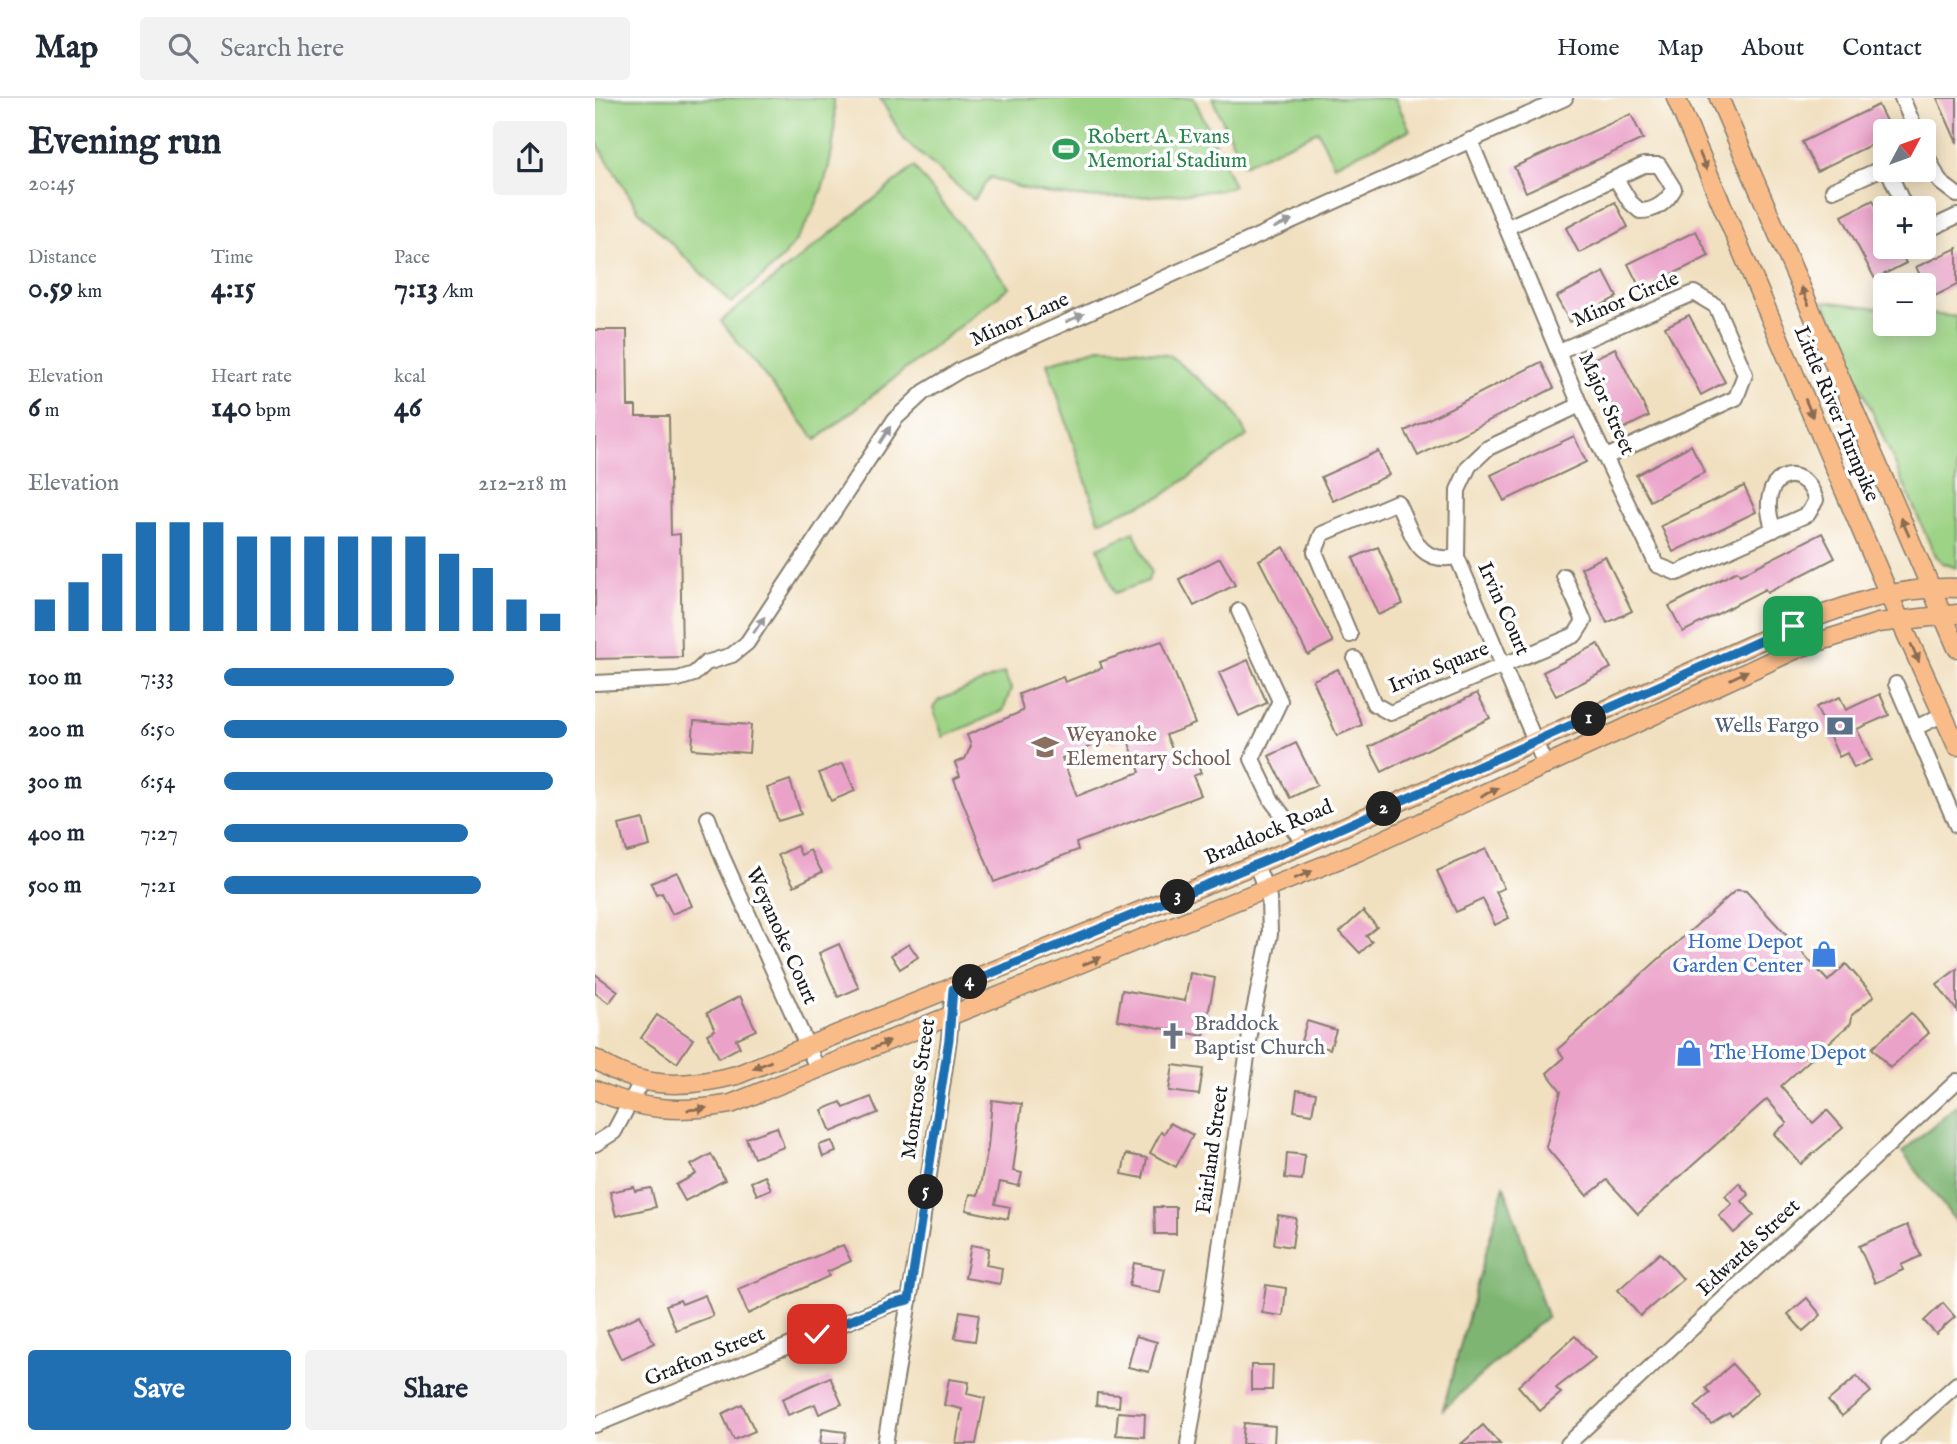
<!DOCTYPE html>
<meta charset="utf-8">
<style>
body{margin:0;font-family:"IM FELL English",serif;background:#f2f2f3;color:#1f2937;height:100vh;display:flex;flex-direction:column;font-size:26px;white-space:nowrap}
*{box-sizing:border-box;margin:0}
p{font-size:23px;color:#747a83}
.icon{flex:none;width:38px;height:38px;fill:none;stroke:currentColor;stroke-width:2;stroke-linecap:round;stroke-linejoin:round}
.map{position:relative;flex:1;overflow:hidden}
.drawer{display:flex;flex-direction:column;background:#fff;width:595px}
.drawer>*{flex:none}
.needle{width:46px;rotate:49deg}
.tools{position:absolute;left:1278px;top:21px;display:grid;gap:14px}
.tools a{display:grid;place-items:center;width:63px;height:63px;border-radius:7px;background:#fff;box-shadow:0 4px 18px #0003;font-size:35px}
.pin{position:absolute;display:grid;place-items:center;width:60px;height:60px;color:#fff;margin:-30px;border-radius:14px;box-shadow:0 4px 10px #0006}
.km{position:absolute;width:35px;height:35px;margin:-18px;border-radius:50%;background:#222;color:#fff;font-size:19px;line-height:35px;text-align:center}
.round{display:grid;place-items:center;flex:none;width:74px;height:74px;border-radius:7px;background:#f2f2f3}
.summary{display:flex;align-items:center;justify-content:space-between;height:119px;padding:0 28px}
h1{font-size:38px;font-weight:700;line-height:52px}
.metrics{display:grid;grid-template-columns:repeat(3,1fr);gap:10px;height:119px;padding:7px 28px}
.metrics div{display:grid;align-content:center}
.metrics b{font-size:30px;font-weight:700}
.metrics small{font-size:19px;font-weight:400}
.metrics p{font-size:19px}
.chart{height:196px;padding:14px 28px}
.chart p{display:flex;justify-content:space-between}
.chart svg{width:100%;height:126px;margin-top:7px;stroke:#1f6fb2;stroke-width:6}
.button{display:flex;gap:14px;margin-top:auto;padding:14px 28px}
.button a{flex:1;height:80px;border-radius:7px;background:#1f6fb2;color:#fff;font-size:28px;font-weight:700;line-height:80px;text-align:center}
.button a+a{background:#f2f2f3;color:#1f2937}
ul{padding:0 28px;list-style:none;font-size:23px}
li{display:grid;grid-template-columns:112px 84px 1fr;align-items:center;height:52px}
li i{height:18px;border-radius:9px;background:#1f6fb2}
header{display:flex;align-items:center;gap:42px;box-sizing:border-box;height:98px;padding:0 35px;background:#fff;border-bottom:2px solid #e0e1e3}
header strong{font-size:33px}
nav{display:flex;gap:38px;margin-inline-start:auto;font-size:24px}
.search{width:490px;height:63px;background:#f2f2f3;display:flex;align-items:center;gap:18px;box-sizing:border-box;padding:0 24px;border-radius:7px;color:#747a83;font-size:26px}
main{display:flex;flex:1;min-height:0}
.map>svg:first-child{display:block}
.green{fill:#9dd385;stroke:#5c7850;stroke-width:2}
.forest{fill:#7eb572;stroke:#4d6847;stroke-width:2}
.building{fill:#eba2c9;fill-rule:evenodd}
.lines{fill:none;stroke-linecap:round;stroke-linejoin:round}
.minor-casing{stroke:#867e6e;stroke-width:18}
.major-casing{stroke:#867e6e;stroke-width:21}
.minor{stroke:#fff;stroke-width:14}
.major{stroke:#f9bc89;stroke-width:18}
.oneway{fill:#8a6c52}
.oneway2{fill:#999}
.route-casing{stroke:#fff;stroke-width:14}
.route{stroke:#1f6fb2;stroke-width:9}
.labels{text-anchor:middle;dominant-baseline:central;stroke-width:7;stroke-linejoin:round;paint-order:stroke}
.leisure-label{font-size:21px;fill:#27864d;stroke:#fff;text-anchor:start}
.street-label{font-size:21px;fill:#1c1c1c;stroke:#fff}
.service-label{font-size:21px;fill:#4e5e75;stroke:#fff;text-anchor:end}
.education-label{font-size:21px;fill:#785e54;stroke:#fff;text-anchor:start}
.shop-label{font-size:21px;fill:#366cbe;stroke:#fff;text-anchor:end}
.worship-label{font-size:21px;fill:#5b616d;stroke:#fff;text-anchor:start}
</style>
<header>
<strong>Map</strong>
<div class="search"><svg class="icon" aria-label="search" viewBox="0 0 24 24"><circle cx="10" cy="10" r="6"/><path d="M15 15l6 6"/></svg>Search here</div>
<nav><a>Home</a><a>Map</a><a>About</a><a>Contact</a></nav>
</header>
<main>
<section class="drawer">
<div class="summary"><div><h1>Evening run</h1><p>20:45</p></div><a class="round"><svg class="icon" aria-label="share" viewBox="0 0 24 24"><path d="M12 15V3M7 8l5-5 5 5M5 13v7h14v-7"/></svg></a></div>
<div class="metrics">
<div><p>Distance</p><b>0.59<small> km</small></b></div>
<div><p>Time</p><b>4:15</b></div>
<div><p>Pace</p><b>7:13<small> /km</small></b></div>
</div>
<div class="metrics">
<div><p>Elevation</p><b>6<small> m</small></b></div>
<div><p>Heart rate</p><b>140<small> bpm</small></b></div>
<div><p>kcal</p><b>46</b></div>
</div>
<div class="chart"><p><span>Elevation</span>212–218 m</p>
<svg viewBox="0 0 160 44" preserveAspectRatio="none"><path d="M5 44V33M15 44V27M25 44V17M35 44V6M45 44V6M55 44V6M65 44V11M75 44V11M85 44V11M95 44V11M105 44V11M115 44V11M125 44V17M135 44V22M145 44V33M155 44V38"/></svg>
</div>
<ul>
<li><b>100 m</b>7:33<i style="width:67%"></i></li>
<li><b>200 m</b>6:50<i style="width:100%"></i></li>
<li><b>300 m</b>6:54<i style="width:96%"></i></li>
<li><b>400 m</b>7:27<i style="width:71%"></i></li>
<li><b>500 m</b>7:21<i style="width:75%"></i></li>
</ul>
<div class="button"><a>Save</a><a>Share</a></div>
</section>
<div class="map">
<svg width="1362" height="1346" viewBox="0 0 1362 1346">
<rect width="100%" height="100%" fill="#fff"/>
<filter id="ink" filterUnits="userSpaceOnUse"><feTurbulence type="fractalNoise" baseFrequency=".0143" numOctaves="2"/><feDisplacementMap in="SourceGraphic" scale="14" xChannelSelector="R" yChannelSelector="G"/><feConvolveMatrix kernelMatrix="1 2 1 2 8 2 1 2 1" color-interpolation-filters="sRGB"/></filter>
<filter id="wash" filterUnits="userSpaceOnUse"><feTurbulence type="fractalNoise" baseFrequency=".00686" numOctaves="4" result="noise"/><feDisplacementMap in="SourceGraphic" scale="28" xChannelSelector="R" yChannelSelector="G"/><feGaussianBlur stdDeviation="1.57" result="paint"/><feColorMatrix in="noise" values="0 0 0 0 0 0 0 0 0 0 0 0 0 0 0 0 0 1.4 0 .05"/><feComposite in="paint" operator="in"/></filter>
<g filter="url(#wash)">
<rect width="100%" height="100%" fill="#f1e0c0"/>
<!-- green -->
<g class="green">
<path d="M0,0H238C246,54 224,116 189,158C174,175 153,190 136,205L44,113L0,42Z"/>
<path d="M285,0H599L639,88L625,92C550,99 466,110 395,79L379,102L310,43Z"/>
<polygon points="617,0 800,0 815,32 739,67 723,33 648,67"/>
<polygon points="319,69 414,189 221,342 126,223"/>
<polygon points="1229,203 1290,211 1290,226 1328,226 1328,215 1362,219 1362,470 1348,465 1340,458"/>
<polygon points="505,250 540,251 575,258 636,308 652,338 567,398 504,423 452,265"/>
<polygon points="539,434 556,473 553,483 520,495 503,450"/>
<polygon points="409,575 416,591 408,613 348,639 338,610 344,602"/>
</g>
<!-- forest -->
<g class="forest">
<polygon points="1362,1007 1362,1125 1307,1054"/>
<polygon points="909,1088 952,1218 848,1311"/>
</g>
<g id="blocks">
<!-- building -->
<g class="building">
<polygon points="1342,0 1362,0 1362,45"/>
<polygon points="1283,7 1296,33 1290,33 1290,40 1222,73 1207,44"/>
<polygon points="1036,16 1048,41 931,94 919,69"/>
<polygon points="1278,102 1290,123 1290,149 1303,149 1311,165 1280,181 1247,118"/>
<polygon points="1020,104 1033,129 984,155 971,130"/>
<polygon points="1101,133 1114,158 1046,192 1033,166"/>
<polygon points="1362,150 1362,187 1336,200 1321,169"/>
<polygon points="1009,174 1022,199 975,224 961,199"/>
<polygon points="1094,217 1130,284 1106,297 1070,229"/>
<polygon points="0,232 32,232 33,308 41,308 41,318 74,318 76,437 85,436 87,559 0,561"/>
<polygon points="1020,250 1054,318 1028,331 994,263"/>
<polygon points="946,264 959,290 823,358 810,333"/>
<polygon points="979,338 991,364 909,403 896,377"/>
<polygon points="1096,347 1110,374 1055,403 1041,377"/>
<polygon points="783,353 794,377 738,403 726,379"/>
<polygon points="1149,388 1161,414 1078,454 1066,428"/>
<polygon points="1227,435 1240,460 1172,495 1170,491 1088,534 1074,508 1142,473 1145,477"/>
<polygon points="689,449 738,544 713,557 664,462"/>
<polygon points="783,449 808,506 783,517 758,460"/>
<polygon points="1010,458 1037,513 1012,525 986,470"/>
<polygon points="625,460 640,487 599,508 584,481"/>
<path d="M567,543L600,626L571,637L581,660L597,654L606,675L598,678L606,697L481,745L483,752L399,784L359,681L365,678L360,665L370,661L376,648L372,637L428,613L424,596L468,579L470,584L507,570L505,564ZM532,640L545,674L482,698L467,660L514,641L516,646Z"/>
<polygon points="1003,546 1016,570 961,598 948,574"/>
<polygon points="653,562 672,605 644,618 624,575"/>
<polygon points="743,571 767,627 742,638 718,582"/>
<polygon points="882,595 895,620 787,674 774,649"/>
<polygon points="1285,596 1294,617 1262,631 1276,662 1259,670 1252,655 1244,659 1221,609 1245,599 1251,612"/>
<polygon points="99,623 156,627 154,655 97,651"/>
<polygon points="701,645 722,687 695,700 674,658"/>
<polygon points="248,665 260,693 236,703 224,675"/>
<polygon points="195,682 206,716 183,723 172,690"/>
<polygon points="48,721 55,748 31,754 24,727"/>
<polygon points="202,748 206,757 215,752 227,774 199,788 183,757"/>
<polygon points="891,751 909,790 901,794 914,820 900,827 888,801 861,814 842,773"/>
<polygon points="82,774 97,808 77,816 67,795 61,797 56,785"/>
<polygon points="1141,792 1151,793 1233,883 1251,866 1279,898 1257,917 1256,925 1186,988 1218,1025 1232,1012 1248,1030 1206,1066 1179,1036 1192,1025 1172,1001 1043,1116 1012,1082 992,1098 951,1049 966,993 952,975 969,960 963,951"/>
<polygon points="768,813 782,829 771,838 777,844 765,855 745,834"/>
<polygon points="244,846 264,890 243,899 224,855"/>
<polygon points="314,846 323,859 305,871 296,857"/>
<polygon points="1362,871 1362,913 1342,886"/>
<polygon points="595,875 620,880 609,938 522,922 527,892 590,903"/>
<polygon points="0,876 23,893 14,905 0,895"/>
<polygon points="145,898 161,932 141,941 145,949 124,960 112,936 120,932 112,915"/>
<polygon points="1316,915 1334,935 1295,970 1277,950"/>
<polygon points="62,917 98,941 82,965 46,940"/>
<polygon points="712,923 741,932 735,951 706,943"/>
<polygon points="578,967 608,971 604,997 574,993"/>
<polygon points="702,992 721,995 717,1016 699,1013"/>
<polygon points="276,999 283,1015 236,1034 227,1012 246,1004 249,1010"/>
<polygon points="397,1002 427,1006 418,1073 427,1075 424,1088 405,1084 400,1106 415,1109 413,1121 371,1112 375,1096 383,1097 393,1049"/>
<polygon points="575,1025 598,1037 581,1069 555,1055 566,1034 569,1036"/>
<polygon points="182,1029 189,1049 159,1060 151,1040"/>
<polygon points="237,1043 241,1054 228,1059 224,1047"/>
<polygon points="692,1055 710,1057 707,1082 690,1080"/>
<polygon points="116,1056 130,1082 90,1103 81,1087 101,1076 96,1067"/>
<polygon points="531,1056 552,1060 548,1080 527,1076"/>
<polygon points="170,1078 176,1091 162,1097 156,1084"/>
<polygon points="1144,1085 1154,1097 1147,1103 1159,1117 1139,1135 1124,1118 1137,1106 1130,1098"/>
<polygon points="39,1089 40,1093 56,1090 61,1109 21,1118 15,1094"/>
<polygon points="559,1109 581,1109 581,1136 560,1136"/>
<polygon points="683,1117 701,1120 697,1149 679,1146"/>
<polygon points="1312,1127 1326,1158 1306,1167 1308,1172 1280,1185 1264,1148"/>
<polygon points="248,1147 256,1163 232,1174 234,1178 153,1216 143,1191"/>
<polygon points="376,1147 394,1150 391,1167 407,1170 405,1186 370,1180"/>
<polygon points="1065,1155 1088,1181 1045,1218 1023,1192"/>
<polygon points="539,1165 570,1171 565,1195 534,1188"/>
<polygon points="671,1187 691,1190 688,1218 667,1215"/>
<polygon points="110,1197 118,1218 81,1232 71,1207 85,1202 87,1206"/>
<polygon points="1212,1200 1226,1217 1208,1233 1193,1216"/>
<polygon points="1348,1205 1360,1219 1341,1236 1329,1223"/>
<polygon points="365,1213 384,1216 380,1243 360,1240"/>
<polygon points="45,1217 59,1245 26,1261 12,1233"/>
<polygon points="541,1238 562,1244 554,1274 533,1269"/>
<polygon points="980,1238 1000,1260 961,1290 966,1295 945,1313 923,1288"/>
<polygon points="1137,1266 1163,1294 1137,1318 1134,1315 1116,1326 1100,1308 1115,1295 1111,1290"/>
<polygon points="656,1267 678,1267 677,1292 656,1292"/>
<polygon points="1262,1278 1276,1294 1247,1318 1233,1303"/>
<polygon points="235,1279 247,1306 224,1316 220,1306 193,1317 187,1301"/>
<polygon points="354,1281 374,1284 372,1296 390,1300 381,1346 361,1346 367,1311 349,1307"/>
<polygon points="502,1295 525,1297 524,1309 501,1307"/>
<polygon points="147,1306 160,1333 139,1342 127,1316"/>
<polygon points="523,1314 550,1316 549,1339 521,1337"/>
<polygon points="649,1325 680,1328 679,1346 647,1346"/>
<polygon points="888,1327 905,1346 866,1346"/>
<polygon points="227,1331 251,1334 249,1346 225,1346"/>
</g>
</g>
</g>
<g filter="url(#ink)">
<use href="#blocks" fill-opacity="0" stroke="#867e6e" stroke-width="2"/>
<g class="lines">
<defs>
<g id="minor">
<polyline points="1307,0 1321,33"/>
<path d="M875,42L985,307L1062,467L1082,475L1213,416L1221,402C1207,358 1158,378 1179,432"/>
<polyline points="1328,50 1345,84 1362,97"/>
<polyline points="1293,72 1310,110"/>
<polyline points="1238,92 1290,69"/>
<path d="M913,129L1049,67H1064L1079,91C1071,105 1060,113 1045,113L1035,104L1021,81"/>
<polyline points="1328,134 1362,118"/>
<polyline points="964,253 1099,195 1121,208 1150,276 1141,300 1011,359"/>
<polyline points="644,513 685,603 657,661 677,703 710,746"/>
<path d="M755,537L720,454L727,436L802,404C818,435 821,467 862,459"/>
<polyline points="760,561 779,606 795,615 980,537 989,523 969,478"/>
<polyline points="0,585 83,581 99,576 111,565 137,557 152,545 300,321 329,294 367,271 970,0"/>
<polyline points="1301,586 1362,728"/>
<polyline points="1320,630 1347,617"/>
<polyline points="951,669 862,459 863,392 874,368 893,350 985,307"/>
<polyline points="113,720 127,758 223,972"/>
<polyline points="0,1046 19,1034 46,984"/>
<polyline points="0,1327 296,1206 314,1202"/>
<polyline points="290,1346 326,1131 354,941 358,891"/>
<polyline points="593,1346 617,1205 657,923 675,836 674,801 661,766"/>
<polyline points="973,1346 1362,983"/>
<polyline points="1295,1346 1362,1286"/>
</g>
<g id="major">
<polyline points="1081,0 1304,520 1362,648"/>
<polyline points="1124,0 1362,550"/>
<path d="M0,961C45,992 91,990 142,977L710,746L1198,528C1251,507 1304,488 1362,490"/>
<path d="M0,992C46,1013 86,1015 136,1006L762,754L1204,550L1283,525L1362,516"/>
</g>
</defs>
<!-- minor casing -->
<use href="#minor" class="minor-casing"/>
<!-- major casing -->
<use href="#major" class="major-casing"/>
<!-- minor -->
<use href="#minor" class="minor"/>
<!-- major -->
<use href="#major" class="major"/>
</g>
<!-- one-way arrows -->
<defs><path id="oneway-solid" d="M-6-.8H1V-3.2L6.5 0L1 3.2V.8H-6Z" transform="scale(1.75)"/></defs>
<g class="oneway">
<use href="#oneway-solid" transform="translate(1108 63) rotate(67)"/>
<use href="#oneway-solid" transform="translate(1210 198) rotate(-113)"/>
<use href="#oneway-solid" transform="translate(1214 310) rotate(67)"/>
<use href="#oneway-solid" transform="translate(1310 429) rotate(-114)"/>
<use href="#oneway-solid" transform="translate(1320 555) rotate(66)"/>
<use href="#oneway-solid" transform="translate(1144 577) rotate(-26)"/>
<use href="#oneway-solid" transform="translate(895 694) rotate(-25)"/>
<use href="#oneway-solid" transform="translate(708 777) rotate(-23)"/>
<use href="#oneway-solid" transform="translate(497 863) rotate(-22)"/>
<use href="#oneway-solid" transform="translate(286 947) rotate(-22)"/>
<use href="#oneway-solid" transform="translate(167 967) rotate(157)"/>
<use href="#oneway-solid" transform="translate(102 1011) rotate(-6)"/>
</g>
<g class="oneway2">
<use href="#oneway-solid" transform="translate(688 126) rotate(-24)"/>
<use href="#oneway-solid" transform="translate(480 220) rotate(-24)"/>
<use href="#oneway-solid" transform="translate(290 337) rotate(-57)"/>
<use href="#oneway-solid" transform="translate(164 527) rotate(-56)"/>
</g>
</g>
<g class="lines" filter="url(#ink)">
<defs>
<polyline id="route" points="222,1236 296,1206 314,1202 354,941 358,891 710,746 1198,528"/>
</defs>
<!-- route casing -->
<use href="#route" class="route-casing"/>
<!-- route -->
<use href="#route" class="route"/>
</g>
<!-- icons -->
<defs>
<symbol id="stadium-bare" viewBox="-9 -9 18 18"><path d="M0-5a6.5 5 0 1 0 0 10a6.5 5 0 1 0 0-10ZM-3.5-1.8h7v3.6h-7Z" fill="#2e9e5b" stroke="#fff" stroke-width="2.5" paint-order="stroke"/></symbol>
<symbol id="bank-bare" viewBox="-9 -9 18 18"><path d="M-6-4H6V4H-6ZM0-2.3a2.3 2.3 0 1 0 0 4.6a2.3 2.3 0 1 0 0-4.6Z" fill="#5c6f8a" stroke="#fff" stroke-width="2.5" paint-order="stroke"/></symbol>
<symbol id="school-bare" viewBox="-9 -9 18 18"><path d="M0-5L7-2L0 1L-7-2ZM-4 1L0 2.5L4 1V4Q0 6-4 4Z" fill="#8d6e63" stroke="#fff" stroke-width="2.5" paint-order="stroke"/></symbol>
<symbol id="shop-bare" viewBox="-9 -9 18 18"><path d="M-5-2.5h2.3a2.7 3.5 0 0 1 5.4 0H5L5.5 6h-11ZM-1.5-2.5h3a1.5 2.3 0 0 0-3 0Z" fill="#3f7fe0" stroke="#fff" stroke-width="2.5" paint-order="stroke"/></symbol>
<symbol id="church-bare" viewBox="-9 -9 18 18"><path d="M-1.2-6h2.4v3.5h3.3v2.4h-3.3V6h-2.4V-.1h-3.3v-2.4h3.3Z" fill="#6b7280" stroke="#fff" stroke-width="2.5" paint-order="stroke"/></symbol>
</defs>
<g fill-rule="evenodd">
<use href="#stadium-bare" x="452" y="32" width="38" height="38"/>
<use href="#bank-bare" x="1226" y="609" width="38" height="38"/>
<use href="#school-bare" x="431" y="630" width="38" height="38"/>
<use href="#shop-bare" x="1210" y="837" width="38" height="38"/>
<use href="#church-bare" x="559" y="919" width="38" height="38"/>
<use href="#shop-bare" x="1075" y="936" width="38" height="38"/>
</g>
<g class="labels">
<!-- leisure labels -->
<g class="leisure-label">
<text x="492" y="39">Robert A. Evans<tspan x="492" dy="24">Memorial Stadium</tspan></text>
</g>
<!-- street labels -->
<g class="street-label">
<text transform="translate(1031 202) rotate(-23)">Minor Circle</text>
<text transform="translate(425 222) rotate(-24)">Minor Lane</text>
<text transform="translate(1011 306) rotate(66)">Major Street</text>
<text transform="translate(1241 316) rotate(67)">Little River Turnpike</text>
<text transform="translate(908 511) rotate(66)">Irvin Court</text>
<text transform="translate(844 570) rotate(-22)">Irvin Square</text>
<text transform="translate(674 735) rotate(-23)">Braddock Road</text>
<text transform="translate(186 838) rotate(66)">Weyanoke Court</text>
<text transform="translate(324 991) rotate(-82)">Montrose Street</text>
<text transform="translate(618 1052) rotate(-82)">Fairland Street</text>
<text transform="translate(1154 1150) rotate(-43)">Edwards Street</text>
<text transform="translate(110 1259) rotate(-22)">Grafton Street</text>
</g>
<!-- service labels -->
<g class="service-label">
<text x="1224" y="628">Wells Fargo</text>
</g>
<!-- education labels -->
<g class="education-label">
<text x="471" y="637">Weyanoke<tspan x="471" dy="24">Elementary School</tspan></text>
</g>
<!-- shop labels -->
<g class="shop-label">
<text x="1208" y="844">Home Depot<tspan x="1208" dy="24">Garden Center</tspan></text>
<text x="1115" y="955" text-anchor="start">The Home Depot</text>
</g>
<!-- worship labels -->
<g class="worship-label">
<text x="599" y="926">Braddock<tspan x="599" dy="24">Baptist Church</tspan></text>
</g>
</g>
</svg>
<div class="tools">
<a><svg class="needle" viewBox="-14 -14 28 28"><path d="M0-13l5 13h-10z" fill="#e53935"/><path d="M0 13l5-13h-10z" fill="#747a83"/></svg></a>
<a>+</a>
<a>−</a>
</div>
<div class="pin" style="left:1198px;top:528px;background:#1e9e55"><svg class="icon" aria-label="arrive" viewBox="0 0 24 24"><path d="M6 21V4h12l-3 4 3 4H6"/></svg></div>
<div class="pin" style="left:222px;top:1236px;background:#d93025"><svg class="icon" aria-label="check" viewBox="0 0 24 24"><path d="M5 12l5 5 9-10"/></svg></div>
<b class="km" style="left:994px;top:621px">1</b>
<b class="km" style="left:789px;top:711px">2</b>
<b class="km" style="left:583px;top:799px">3</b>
<b class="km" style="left:375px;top:884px">4</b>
<b class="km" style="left:331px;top:1094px">5</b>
</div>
</main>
